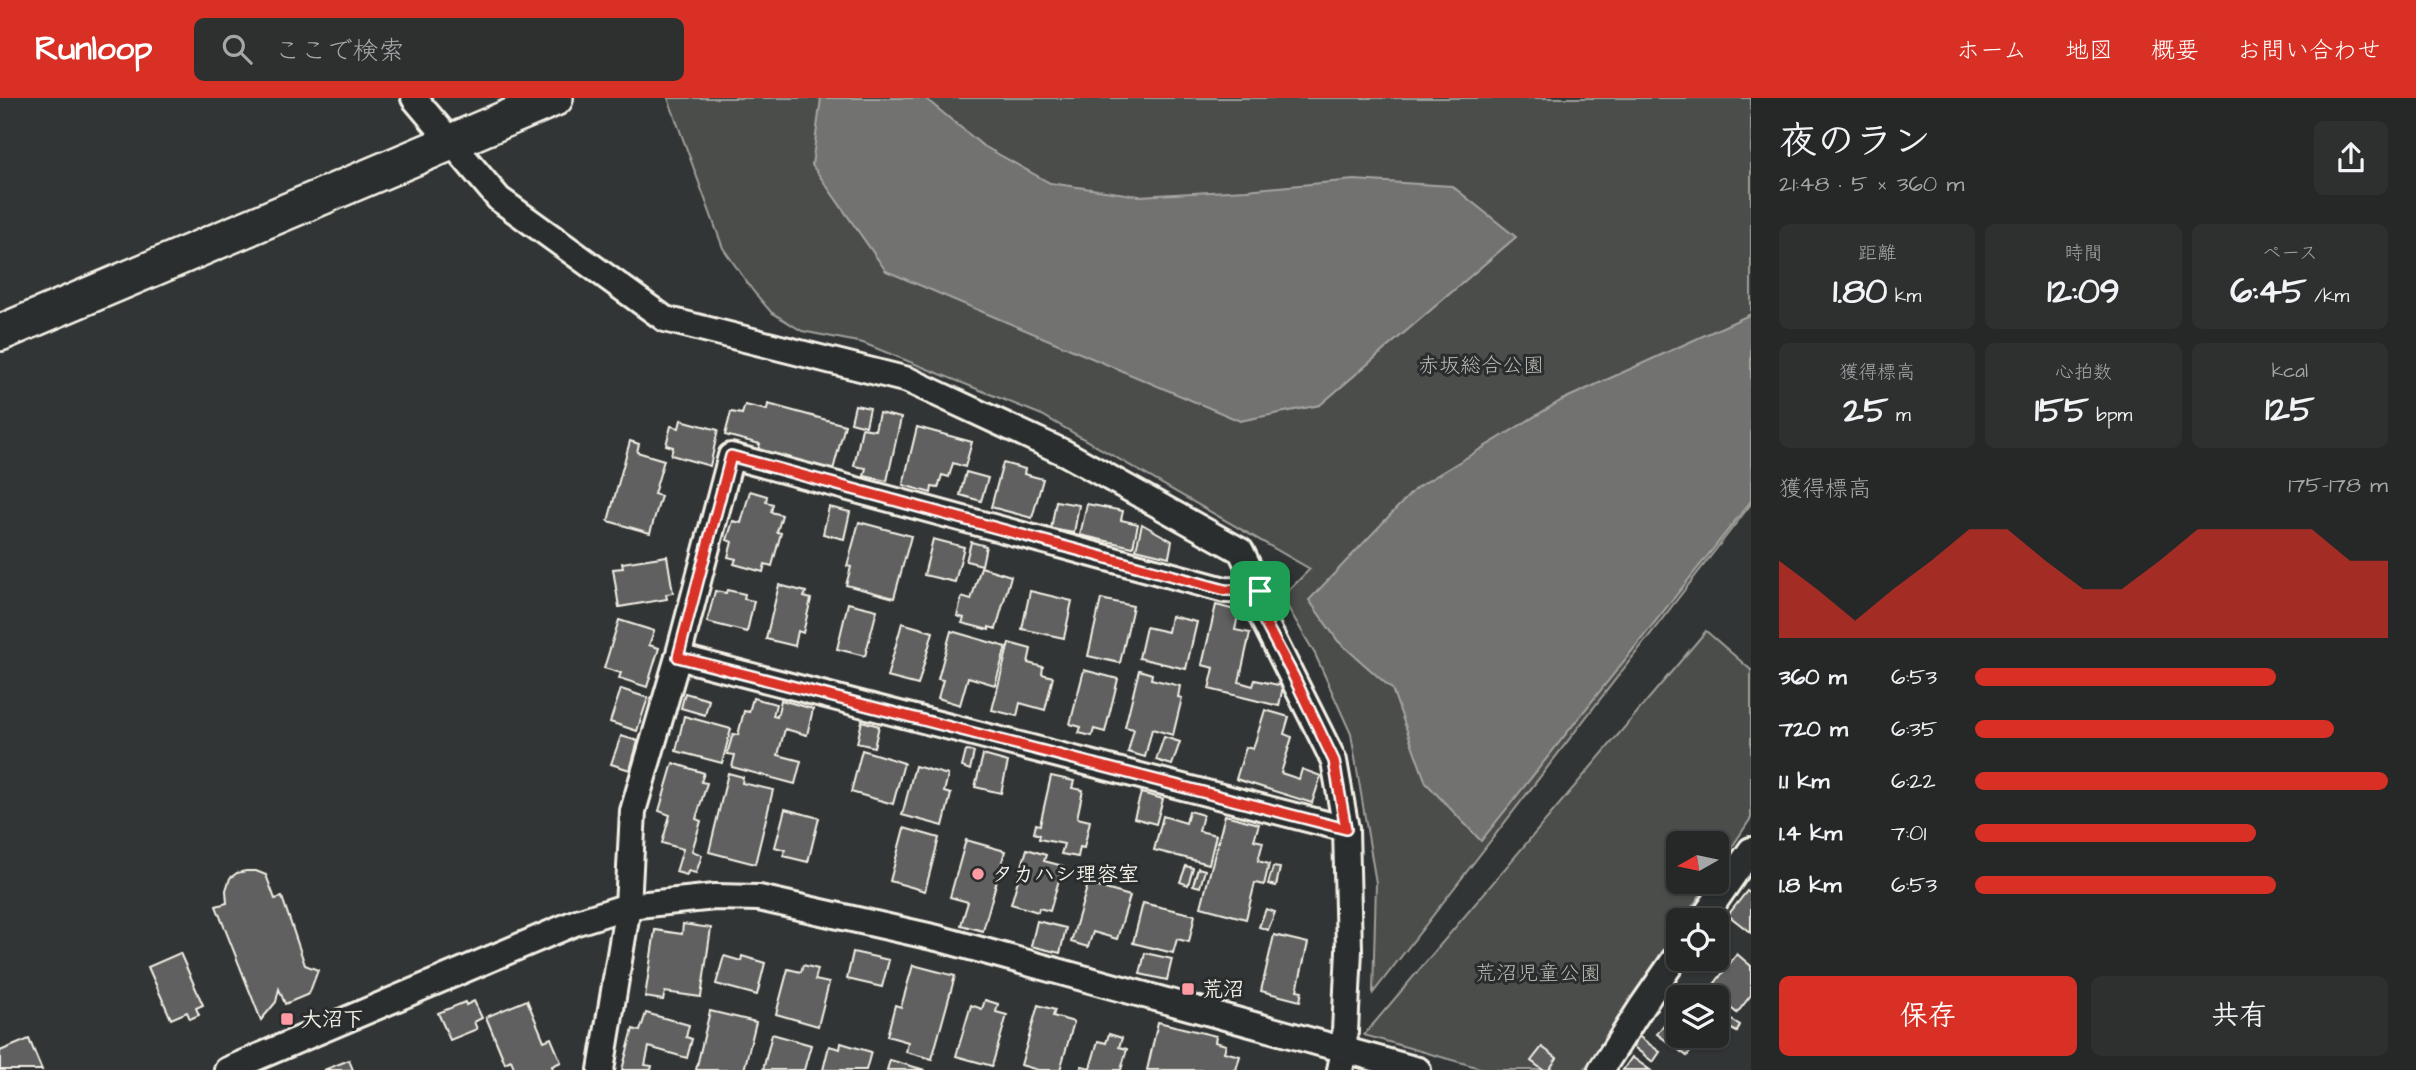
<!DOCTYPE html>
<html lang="ja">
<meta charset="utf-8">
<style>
body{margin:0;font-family:"Architects Daughter","Klee One",sans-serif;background:#2e3030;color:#f1f3f6;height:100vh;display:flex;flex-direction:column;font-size:26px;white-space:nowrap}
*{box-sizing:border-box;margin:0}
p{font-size:23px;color:#a4a6a8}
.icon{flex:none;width:38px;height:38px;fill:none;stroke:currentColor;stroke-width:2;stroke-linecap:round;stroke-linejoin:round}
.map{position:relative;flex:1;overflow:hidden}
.details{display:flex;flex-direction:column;background:#262828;width:665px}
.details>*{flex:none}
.needle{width:46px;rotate:261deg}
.buttons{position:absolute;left:1666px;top:733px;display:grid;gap:14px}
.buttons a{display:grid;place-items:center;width:63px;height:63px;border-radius:10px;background:#262828;box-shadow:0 2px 5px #0004,0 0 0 2px #424445;font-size:35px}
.pin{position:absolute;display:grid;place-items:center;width:60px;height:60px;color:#fff;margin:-30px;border-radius:14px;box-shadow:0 4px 10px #0006}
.round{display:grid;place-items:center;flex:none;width:74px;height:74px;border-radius:10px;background:#2e3030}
.summary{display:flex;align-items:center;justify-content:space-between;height:119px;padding:0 28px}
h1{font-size:38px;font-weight:700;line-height:52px}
.stats{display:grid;grid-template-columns:repeat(3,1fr);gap:10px;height:119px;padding:7px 28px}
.stats div{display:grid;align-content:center;border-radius:10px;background:#2e3030;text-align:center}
.stats b{font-size:35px;font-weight:700}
.stats small{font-size:19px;font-weight:400}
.stats p{font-size:19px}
.chart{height:196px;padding:14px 28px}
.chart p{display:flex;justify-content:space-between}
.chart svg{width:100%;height:126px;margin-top:7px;fill:#d93025;opacity:.7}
.primary-button{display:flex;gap:14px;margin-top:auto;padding:14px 28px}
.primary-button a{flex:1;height:80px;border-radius:10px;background:#d93025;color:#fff;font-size:28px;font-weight:700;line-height:80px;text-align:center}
.primary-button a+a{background:#2e3030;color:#f1f3f6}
ul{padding:0 28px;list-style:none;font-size:23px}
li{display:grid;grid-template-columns:112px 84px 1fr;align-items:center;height:52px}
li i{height:18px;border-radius:9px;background:#d93025}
header{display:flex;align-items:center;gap:42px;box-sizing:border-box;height:98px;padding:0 35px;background:#d93025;color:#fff}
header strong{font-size:33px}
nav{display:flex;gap:38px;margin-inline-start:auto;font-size:24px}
.search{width:490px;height:63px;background:#2e3030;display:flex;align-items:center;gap:18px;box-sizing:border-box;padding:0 24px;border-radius:10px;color:#a4a6a8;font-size:26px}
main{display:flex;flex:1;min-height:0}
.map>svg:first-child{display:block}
.green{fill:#4b4d4c;stroke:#a09f9a;stroke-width:2}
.water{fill:#727370;stroke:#a6a5a0;stroke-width:2}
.building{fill:#5f605f;stroke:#f4f1e8;stroke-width:2}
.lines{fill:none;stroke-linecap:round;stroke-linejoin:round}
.street-casing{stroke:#f4f1e8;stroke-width:30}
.secondary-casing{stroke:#f4f1e8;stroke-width:40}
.street{stroke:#2a2d2e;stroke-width:24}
.secondary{stroke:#2a2d2e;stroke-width:35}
.route-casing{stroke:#fff;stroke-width:14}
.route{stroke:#d93025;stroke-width:9}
.poi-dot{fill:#ff9aa2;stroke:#2a2d2e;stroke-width:2.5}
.labels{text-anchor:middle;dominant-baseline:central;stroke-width:6;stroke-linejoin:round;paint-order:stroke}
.park-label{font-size:21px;fill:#b9b8b1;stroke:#2a2d2e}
.poi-label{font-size:21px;font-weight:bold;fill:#f4f1e8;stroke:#2a2d2e;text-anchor:start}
</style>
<header>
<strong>Runloop</strong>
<div class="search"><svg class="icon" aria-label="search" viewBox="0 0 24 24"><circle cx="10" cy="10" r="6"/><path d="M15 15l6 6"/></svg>ここで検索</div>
<nav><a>ホーム</a><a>地図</a><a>概要</a><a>お問い合わせ</a></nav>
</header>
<main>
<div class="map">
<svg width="1751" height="972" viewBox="0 0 1751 972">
<rect width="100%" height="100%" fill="#323535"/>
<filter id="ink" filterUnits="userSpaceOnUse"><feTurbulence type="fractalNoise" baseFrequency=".0143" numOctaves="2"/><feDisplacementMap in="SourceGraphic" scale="14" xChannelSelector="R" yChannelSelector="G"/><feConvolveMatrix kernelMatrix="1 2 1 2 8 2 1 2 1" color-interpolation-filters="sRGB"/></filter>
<g filter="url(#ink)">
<!-- green -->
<g class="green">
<polygon points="668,0 1751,0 1751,406 1373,895 1376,785 1351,636 1315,556 1282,499 1310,471 1042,317 863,245 802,233 771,214 753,193 723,150"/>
<polygon points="1706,533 1751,572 1751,720 1717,772 1717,746 1678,746 1678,784 1709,784 1683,822 1678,822 1678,830 1584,972 1487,972 1364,937"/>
</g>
<!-- water -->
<g class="water">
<polygon points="821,0 925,0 982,47 1050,85 1139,98 1246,92 1354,82 1452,88 1516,139 1320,307 1240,323 886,173 812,67"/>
<polygon points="1751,216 1751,403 1481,743 1426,685 1392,591 1338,543 1309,502 1416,390 1562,302"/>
</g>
<!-- building -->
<g class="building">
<polygon points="768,306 845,327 833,372 758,352 760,346 725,337 731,314 742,316 745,307 767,312"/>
<polygon points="855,307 870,310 866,328 851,324"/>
<polygon points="879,315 901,320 887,383 864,378 866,370 854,368 862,330 875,332"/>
<polygon points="681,322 718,332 710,368 671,357 673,349 666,347 671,328 679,330"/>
<polygon points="917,329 972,344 965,369 953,365 949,379 942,377 938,390 932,389 931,395 903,387"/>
<polygon points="630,343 639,346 637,354 664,362 654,396 661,398 650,435 608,423"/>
<polygon points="1003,365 1025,371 1024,376 1043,381 1032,420 991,409"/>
<polygon points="966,374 988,380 981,403 960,397"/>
<polygon points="750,393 767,398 766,404 773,406 771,414 782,417 777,434 781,435 772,468 765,466 763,474 734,466 736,461 728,459 732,444 727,442 733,423 741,425"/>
<polygon points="1056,403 1079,407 1074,435 1051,431"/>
<polygon points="1087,406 1123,413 1121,422 1138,426 1133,449 1080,437"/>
<polygon points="829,409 850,414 844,441 823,436"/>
<polygon points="859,424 911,438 894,500 846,487 851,469 847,468"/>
<polygon points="1142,426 1172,443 1169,459 1136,451"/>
<polygon points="933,441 964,449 955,484 924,477"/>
<polygon points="971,444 986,448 982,467 966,463"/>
<polygon points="667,458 673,495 666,496 667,501 619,509 613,471 623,470 622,465"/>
<polygon points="981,469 1011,478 996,531 989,529 989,532 962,525 964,520 957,518 962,499 971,502"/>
<polygon points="779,487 806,494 804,499 811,501 803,535 798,533 795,548 766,541"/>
<polygon points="727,492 745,496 744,501 754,503 747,534 707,524 715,493 726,495"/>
<polygon points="1030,493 1072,503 1064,540 1022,531"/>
<polygon points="1101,501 1133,508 1120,565 1088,558"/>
<polygon points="848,505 877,512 865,558 837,551"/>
<polygon points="1216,507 1239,513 1235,532 1250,535 1239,584 1253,588 1255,582 1283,588 1279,608 1209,591 1214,570 1202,567"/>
<polygon points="1171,518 1197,524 1186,571 1139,560 1146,529 1168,534"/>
<polygon points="619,522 654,533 649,547 659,550 647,589 619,580 621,575 604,570"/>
<polygon points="902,525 933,534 918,587 887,579"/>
<polygon points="951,533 1006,549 995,587 968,579 960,607 938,600 943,582 938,581"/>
<polygon points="1009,545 1031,551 1028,565 1043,569 1042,576 1053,579 1045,612 1020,605 1017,618 992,612"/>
<polygon points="1084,572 1118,581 1105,634 1094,631 1092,638 1079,635 1081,629 1070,626"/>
<polygon points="1139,572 1152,576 1151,581 1180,588 1178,599 1182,600 1173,637 1152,631 1145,659 1128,654 1134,631 1125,629"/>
<polygon points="621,591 648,600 637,633 610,624"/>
<polygon points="685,595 709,602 705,617 681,610"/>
<polygon points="753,600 776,606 773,618 777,619 781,602 813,611 807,637 785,631 778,657 801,663 795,686 732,669 735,657 727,656 733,636 738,637 744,613 749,614"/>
<polygon points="1265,612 1289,619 1284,636 1292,639 1281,675 1299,681 1302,671 1321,678 1312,705 1236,681 1246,649 1253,651"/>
<polygon points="684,618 731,631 722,665 676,653"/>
<polygon points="862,623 879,628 874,649 857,645"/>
<polygon points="621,638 638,643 630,672 611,666"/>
<polygon points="1164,639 1180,644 1172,667 1156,662"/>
<polygon points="862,652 904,665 893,706 851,694"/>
<polygon points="966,653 974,654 970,672 962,669"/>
<polygon points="983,657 1008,664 1001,695 975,689"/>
<polygon points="673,665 704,675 701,684 707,685 696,721 701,723 692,753 702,757 696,775 688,773 687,777 676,774 683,751 662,745 670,717 659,713"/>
<polygon points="915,668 948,677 944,694 951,696 943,728 902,717"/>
<polygon points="728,675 743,679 742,685 773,692 755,766 709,754"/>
<polygon points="1051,678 1074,683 1072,690 1083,692 1077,720 1090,723 1084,750 1080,749 1078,759 1061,756 1064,746 1039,741 1040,737 1034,735 1036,726 1040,727"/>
<polygon points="1141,695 1163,701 1156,726 1134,720"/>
<polygon points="785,711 819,720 808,764 783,758 785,752 775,749"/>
<polygon points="1189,713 1203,717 1199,733 1216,737 1209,766 1154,752 1163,718 1186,725"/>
<polygon points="1225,717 1259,726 1254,742 1263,744 1258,763 1269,766 1264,787 1255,785 1246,821 1201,809"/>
<polygon points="904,730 939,740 925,793 890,783"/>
<polygon points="966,742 1005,753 983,833 961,827 968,804 950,799"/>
<polygon points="1027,751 1046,757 1044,763 1063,768 1050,813 1039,810 1038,814 1011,806"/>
<polygon points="1186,768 1193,770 1188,787 1180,784"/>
<polygon points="1273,769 1280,770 1276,788 1268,786"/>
<polygon points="1198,770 1205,772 1200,789 1193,787"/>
<polygon points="246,773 256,773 266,777 275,801 282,799 305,867 318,872 309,896 285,906 279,891 276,904 261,922 216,808 227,805 226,792 230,780 237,775"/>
<polygon points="1088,786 1130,798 1117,841 1093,834 1088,849 1071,844"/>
<polygon points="1747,793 1751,796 1751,835 1728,817"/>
<polygon points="1143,805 1195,817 1189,844 1177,841 1173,855 1133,845"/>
<polygon points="1266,811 1275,814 1268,832 1259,829"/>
<polygon points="1037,823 1066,830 1060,855 1031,848"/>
<polygon points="683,826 711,830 701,899 665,894 663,902 645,899 655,832 682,836"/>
<polygon points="1274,837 1308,845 1297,892 1302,893 1300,903 1261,893"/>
<polygon points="853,854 889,862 882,889 847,881"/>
<polygon points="180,855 203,907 196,910 199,917 190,921 187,914 171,921 148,869"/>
<polygon points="1145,855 1172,861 1167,882 1140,876"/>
<polygon points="1737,856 1751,868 1751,897 1737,915 1709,893"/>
<polygon points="724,858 741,863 742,858 765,865 757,897 716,886"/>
<polygon points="803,867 818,871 815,882 829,885 818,928 776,916 788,871 801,874"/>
<polygon points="913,867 955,878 932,961 906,954 908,944 887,938 895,907 901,909"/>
<polygon points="1681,888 1696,900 1678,900 1678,938 1702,938 1687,958 1657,936 1671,917 1664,911"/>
<polygon points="527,902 544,943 551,940 561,964 552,968 553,972 515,972 511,962 505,965 486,919"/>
<polygon points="985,902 998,906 996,914 1007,917 992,968 956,958 971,907 982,911"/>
<polygon points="474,903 482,920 474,924 477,931 450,942 438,915 465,904 466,907"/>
<polygon points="1038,907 1055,912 1053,918 1074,924 1060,972 1038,972 1021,967"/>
<polygon points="710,913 756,924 744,972 696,972"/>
<polygon points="646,915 689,927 686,939 692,941 687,960 649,949 645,967 652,968 651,972 622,972 633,931 640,933"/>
<polygon points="1728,920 1740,927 1737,934 1724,927"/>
<polygon points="1158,924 1216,938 1215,944 1226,947 1224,954 1240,958 1236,972 1147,972"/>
<polygon points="772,936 811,947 804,972 763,972"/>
<polygon points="1109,936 1122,940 1119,949 1127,951 1121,972 1080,972 1082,968 1090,970 1098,943 1106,945"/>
<polygon points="1637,937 1660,954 1653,964 1630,946"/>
<polygon points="29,941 42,972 0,972 0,953"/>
<polygon points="841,945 871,954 866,972 823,972 829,948 840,951"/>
<polygon points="1542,949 1557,960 1549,972 1543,972 1531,963"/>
<polygon points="1632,959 1650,972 1623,972"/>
<polygon points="349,962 353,972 324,972"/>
<polygon points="890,962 925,972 887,972"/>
</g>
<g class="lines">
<defs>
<g id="street">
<polyline points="414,0 499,101 665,221 908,282 1065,355 1241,453 1260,493 1261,517 1334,663 1346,731 1349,852 1344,953 1340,972"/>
<polyline points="678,559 1346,731"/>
<polyline points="1702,822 1751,752"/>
<polyline points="227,972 577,824 628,808 715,799 759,800 937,840 1418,972"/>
<polyline points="601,972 628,808 633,713 678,559 731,358 1225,492 1260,493"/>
<polyline points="1601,972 1642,908 1678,856"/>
</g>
<polyline id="secondary" points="0,235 555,0"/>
</defs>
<!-- street casing -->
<use href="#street" class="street-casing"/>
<!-- secondary casing -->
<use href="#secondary" class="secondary-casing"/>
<!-- street -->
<use href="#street" class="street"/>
<!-- secondary -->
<use href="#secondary" class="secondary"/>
</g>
</g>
<g class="lines" filter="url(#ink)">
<defs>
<polygon id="route" points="731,358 1225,492 1260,493 1261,517 1293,577 1334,663 1346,731 678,559"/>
</defs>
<!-- route casing -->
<use href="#route" class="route-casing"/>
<!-- route -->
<use href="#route" class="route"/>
</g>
<!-- markers -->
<g class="poi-dot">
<circle cx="978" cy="776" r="7"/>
<rect x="1181" y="884" width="14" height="14" rx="3.5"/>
<rect x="280" y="914" width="14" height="14" rx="3.5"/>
</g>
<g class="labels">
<!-- park labels -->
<g class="park-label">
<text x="1481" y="267">赤坂総合公園</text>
<text x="1538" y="875">荒沼児童公園</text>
</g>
<!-- poi labels -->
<g class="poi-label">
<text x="992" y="776">タカハシ理容室</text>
<text x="1202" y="891">荒沼</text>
<text x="301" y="921">大沼下</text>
</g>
</g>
</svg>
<div class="buttons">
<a><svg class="needle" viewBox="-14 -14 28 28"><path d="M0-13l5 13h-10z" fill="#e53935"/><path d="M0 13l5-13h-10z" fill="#a4a6a8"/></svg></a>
<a><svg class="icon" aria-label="locate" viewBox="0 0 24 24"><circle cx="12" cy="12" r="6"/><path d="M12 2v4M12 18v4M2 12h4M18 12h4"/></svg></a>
<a><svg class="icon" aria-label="layers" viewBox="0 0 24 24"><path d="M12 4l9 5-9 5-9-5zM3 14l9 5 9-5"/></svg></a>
</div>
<div class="pin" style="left:1260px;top:493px;background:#1e9e55"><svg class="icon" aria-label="arrive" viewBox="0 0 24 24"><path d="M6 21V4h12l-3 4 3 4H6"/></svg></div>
</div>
<section class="details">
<div class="summary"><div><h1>夜のラン</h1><p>21:48 · 5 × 360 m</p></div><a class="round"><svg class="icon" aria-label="share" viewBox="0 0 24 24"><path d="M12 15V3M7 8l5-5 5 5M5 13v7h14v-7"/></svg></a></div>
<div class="stats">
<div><p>距離</p><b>1.80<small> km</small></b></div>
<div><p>時間</p><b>12:09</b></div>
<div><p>ペース</p><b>6:45<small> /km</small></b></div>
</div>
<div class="stats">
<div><p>獲得標高</p><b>25<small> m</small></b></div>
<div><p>心拍数</p><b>155<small> bpm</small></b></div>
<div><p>kcal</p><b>125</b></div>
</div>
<div class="chart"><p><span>獲得標高</span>175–178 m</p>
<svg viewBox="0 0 160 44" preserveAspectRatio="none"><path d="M0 44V17L10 27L20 38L30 27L40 17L50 6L60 6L70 17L80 27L90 27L100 17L110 6L120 6L130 6L140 6L150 17L160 17V44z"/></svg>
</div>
<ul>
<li><b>360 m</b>6:53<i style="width:73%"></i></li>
<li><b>720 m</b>6:35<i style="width:87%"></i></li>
<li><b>1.1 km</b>6:22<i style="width:100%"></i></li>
<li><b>1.4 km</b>7:01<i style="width:68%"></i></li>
<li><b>1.8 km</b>6:53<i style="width:73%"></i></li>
</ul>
<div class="primary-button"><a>保存</a><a>共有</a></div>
</section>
</main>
